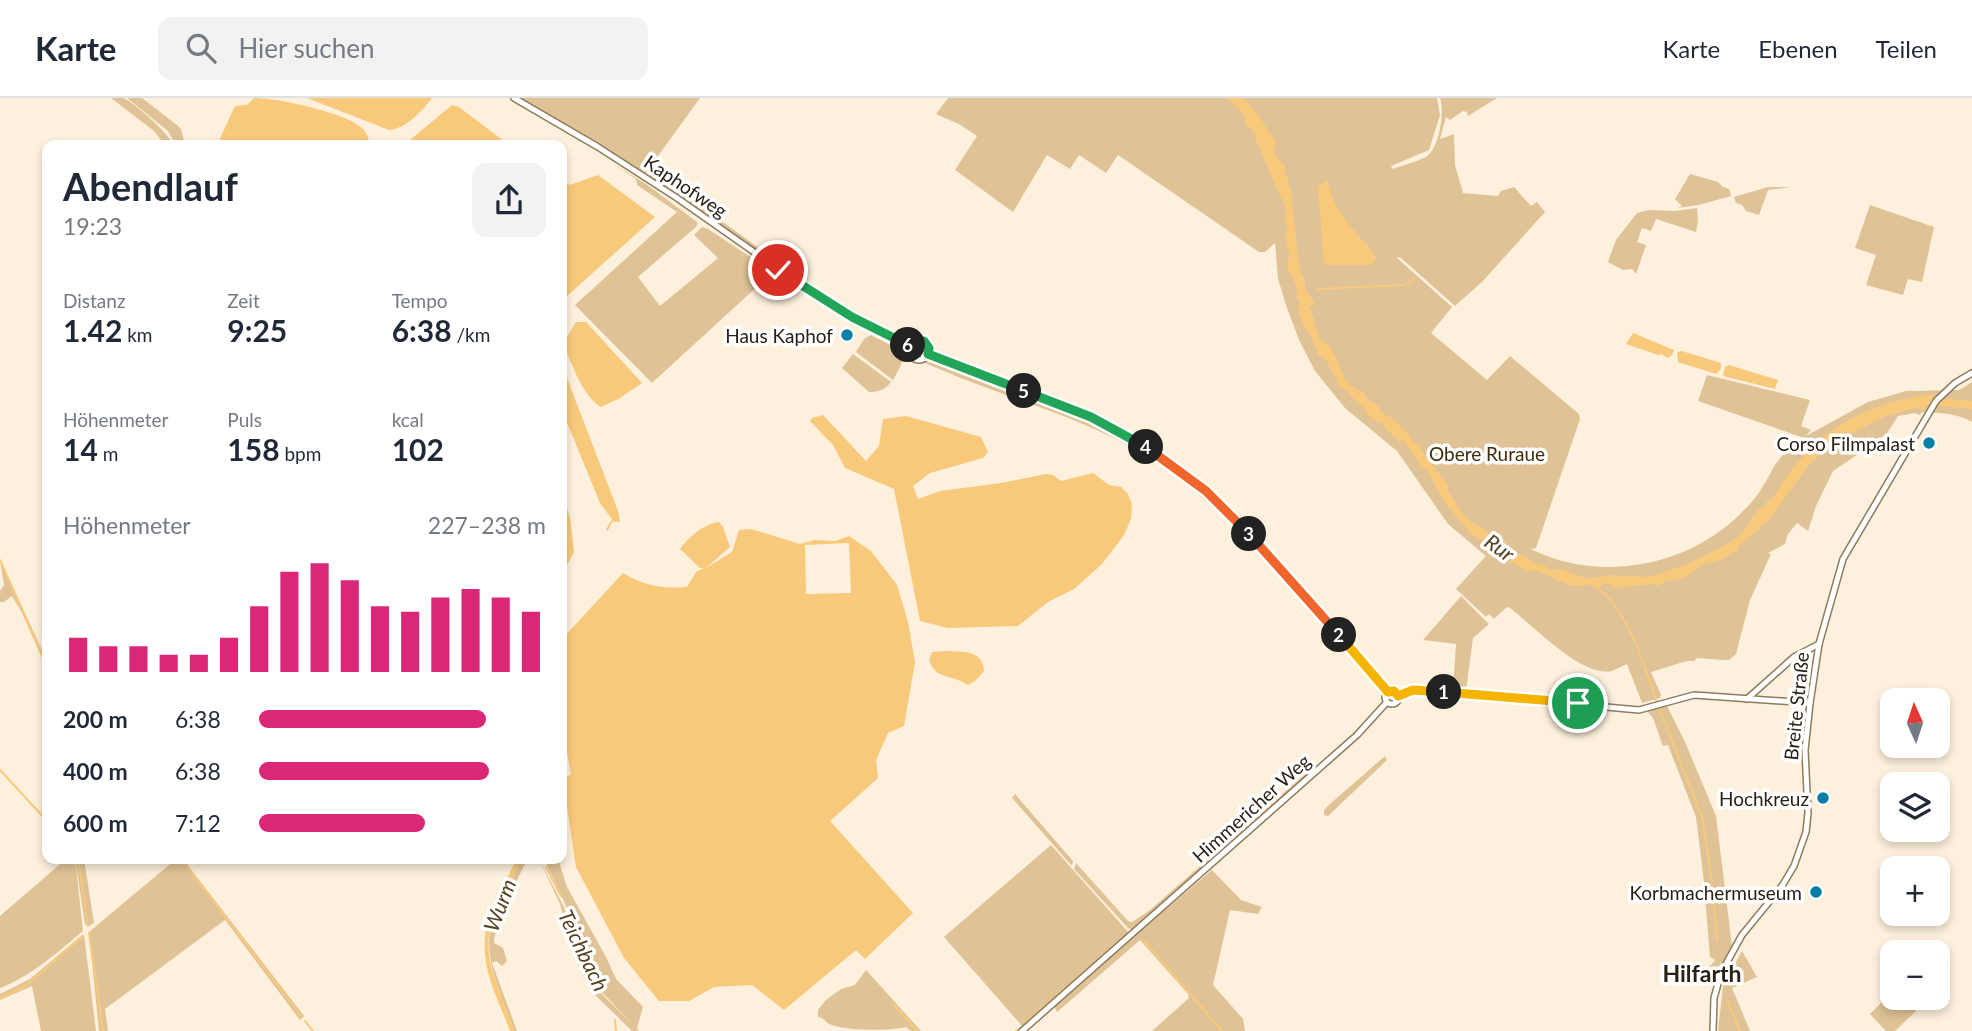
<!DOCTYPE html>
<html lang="de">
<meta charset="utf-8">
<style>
body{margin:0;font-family:Lato,sans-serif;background:#f2f2f3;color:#1f2937;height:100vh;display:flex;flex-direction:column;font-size:26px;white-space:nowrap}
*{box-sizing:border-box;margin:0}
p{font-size:23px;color:#747a83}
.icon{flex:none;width:38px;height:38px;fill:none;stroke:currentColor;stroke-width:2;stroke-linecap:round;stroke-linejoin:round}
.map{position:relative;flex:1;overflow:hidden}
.sheet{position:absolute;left:42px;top:42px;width:525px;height:724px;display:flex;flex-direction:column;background:#fff;border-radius:14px;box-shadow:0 4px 10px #0003}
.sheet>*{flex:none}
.needle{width:46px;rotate:357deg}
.fabs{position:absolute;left:1880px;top:590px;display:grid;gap:14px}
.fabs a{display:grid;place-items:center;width:70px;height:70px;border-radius:14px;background:#fff;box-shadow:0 4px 10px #0003;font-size:35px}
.pin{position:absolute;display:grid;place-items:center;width:60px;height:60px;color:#fff;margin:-30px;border:4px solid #fff;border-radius:50%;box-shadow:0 2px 7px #0007}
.km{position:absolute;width:35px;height:35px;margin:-18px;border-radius:50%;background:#222;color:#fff;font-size:19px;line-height:35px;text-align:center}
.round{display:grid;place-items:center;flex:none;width:74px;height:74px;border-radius:14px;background:#f2f2f3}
.headline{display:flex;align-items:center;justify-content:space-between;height:119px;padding:0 21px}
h1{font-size:38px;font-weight:700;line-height:52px}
.figures{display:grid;grid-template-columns:repeat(3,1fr);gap:10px;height:119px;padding:7px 21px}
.figures div{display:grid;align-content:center}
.figures b{font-size:30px;font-weight:700}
.figures small{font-size:19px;font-weight:400}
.figures p{font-size:19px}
.chart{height:196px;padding:14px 21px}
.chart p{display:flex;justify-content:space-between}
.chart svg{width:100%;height:126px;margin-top:7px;stroke:#db2777;stroke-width:6}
ul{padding:0 21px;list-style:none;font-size:23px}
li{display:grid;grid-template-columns:112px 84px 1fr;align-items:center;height:52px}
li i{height:18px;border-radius:9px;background:#db2777}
header{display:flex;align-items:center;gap:42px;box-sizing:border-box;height:98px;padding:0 35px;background:#fff;border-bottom:2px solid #e0e1e3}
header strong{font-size:33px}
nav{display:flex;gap:38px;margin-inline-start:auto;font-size:24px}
.search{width:490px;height:63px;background:#f2f2f3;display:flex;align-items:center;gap:18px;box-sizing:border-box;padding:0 24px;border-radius:14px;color:#747a83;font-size:26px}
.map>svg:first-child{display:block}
.green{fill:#dfc397}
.water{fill:#f8c97b;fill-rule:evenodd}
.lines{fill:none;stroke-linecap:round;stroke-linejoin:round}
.stream{stroke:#f8c97b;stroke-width:2}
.river{stroke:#f8c97b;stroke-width:8}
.secondary-casing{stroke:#8e7b5c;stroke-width:8}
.secondary{stroke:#fff;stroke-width:5}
.split-1-casing{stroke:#fff;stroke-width:14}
.split-2-casing{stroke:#fff;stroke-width:14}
.split-3-casing{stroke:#fff;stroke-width:14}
.split-4-casing{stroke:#fff;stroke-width:14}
.split-5-casing{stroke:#fff;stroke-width:14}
.split-6-casing{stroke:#fff;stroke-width:14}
.split-7-casing{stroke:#fff;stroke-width:14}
.split-1{stroke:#f5b400;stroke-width:9}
.split-2{stroke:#f5b400;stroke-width:9}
.split-3{stroke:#f0652b;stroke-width:9}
.split-4{stroke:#f0652b;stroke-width:9}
.split-5{stroke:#22a559;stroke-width:9}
.split-6{stroke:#22a559;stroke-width:9}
.split-7{stroke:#22a559;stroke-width:9}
.poi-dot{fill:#097fa6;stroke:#fff;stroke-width:2.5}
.labels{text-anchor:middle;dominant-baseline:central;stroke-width:7;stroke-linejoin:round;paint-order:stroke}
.street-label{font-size:19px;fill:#282114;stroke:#fff}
.poi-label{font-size:19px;fill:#282114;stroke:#fff;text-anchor:end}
.park-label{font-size:19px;fill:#3f2c09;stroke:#fff}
.water-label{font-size:21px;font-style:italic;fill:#564321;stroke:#fff}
.quarter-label{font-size:23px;font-weight:bold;fill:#282114;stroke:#fff}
</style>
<header>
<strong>Karte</strong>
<div class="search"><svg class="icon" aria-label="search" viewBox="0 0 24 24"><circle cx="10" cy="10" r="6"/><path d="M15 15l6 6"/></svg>Hier suchen</div>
<nav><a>Karte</a><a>Ebenen</a><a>Teilen</a></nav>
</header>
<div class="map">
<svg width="1972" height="933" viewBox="0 0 1972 933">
<rect width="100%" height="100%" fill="#fdf0dc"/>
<!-- green -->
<g class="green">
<path d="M111,0C115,0 119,0 123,0C134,4 169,36 174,47H165L154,33Z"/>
<polygon points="127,0 142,0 177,27 181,31 185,47 176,47 168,33"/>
<polygon points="520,0 700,0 645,76"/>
<path d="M948,0H1437L1440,17L1429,52L1391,68L1393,71C1403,67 1416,64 1426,59C1439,51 1445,14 1440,0H1497L1468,18L1467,14L1463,13L1450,22L1446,19L1440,41L1454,36L1455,67L1463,95L1498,98L1501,93L1514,89L1531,108L1537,104L1545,114L1483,183L1455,208L1401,160L1396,159L1452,209L1431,235L1487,282L1510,258L1579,316L1580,321L1536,450L1531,451C1599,486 1691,468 1743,413C1757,400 1765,386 1773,370C1779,359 1794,347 1804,340L1698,303L1707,277L1810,302L1801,328L1811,332L1806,338L1868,304L1906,293L1959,292L1972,284V324C1956,315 1941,315 1923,314L1919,317L1915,315L1898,318L1886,337L1856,355L1857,357L1833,373L1816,408L1808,433L1797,425L1788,436L1785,446L1768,455L1771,456L1750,502L1736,556L1729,562H1724L1697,560L1694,563H1687L1651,574L1661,597L1660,600L1642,605L1627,566C1622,568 1617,571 1612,573C1581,580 1532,526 1510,510L1507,509L1494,521L1489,516L1486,519L1456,491L1486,458L1448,426L1397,353L1345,310L1315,273L1299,242L1286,207L1278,181L1275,145L1265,154H1259L1118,57L1106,75L1079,57L1070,71L1047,57L1013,114L955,72L977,38L959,26L936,16Z"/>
<polygon points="609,63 646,86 697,124 697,128 638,179 660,208 718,160 694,137 702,129 708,131 773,174 652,285 575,207 677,114 637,87 636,81"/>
<polygon points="649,75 702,109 820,194 904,239 901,241 814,193 649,79"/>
<polygon points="1690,76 1718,84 1723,89 1729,91 1731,98 1699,107 1677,110 1682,108 1675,101"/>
<polygon points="1768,89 1791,89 1768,92 1759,117 1746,113 1742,107 1736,105 1734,99"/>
<polygon points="1870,107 1934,129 1922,184 1908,181 1903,197 1866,187 1876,157 1855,150"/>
<polygon points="1697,110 1698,123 1696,134 1656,121 1651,133 1642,130 1637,144 1646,147 1636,176 1632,171 1623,172 1608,164 1616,142 1637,115 1649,112 1675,113"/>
<path d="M871,237L902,253C905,263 898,273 893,282L856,254L864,241Z"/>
<path d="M853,256L891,284C885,292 878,294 869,294L842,270Z"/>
<path d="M928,263L1076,319L1113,336L1164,367L1209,403L1208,405C1124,324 1024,310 923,264Z"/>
<path d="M1128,332L1200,380L1238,415L1362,554L1368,562L1366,564C1295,482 1225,389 1128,336Z"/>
<polygon points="0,461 47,563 47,571 22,515 12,498 4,504 0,504 0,493 4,487"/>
<polygon points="1461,498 1489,526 1473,540 1466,592 1453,591 1456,546 1423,542"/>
<polygon points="1667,608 1685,644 1716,718 1732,848 1715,880 1701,882 1695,877 1708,871 1715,862 1711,859 1710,860 1704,784 1696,719 1668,647 1663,648 1653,620 1647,613"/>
<polygon points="1385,658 1387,662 1328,718 1324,717 1324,712 1330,706"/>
<polygon points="1314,668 1315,670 1133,832 1128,830 1074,771 1076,765 1128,823 1132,824 1150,812"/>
<polygon points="1015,696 1073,763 1072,768 1012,700"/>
<polygon points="1051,747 1129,835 1023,929 944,839"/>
<path d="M66,761H73L76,769L83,833C59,853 32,878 0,890V818Z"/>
<polygon points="75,761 84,761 85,767 94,825 89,828 85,826"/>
<polygon points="176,761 183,761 304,918 300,922 225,822 105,911 108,933 99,933 89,834"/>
<path d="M520,761H525V766L502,812L494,841V845L503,850L507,863L502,868L496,863L492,865L517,933H514C500,891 478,856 496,811C503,794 515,779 520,761Z"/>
<polygon points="539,761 564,809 583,866 594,888 636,930 598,890 584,863 564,803 544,761 558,761 567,789 606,859 616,881 643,909 637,930 639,933 632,933 592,894 585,882 573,854 560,806"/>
<polygon points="1209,771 1165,812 1212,772 1241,802 1262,809 1258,816 1230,812 1213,887 1243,921 1245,933 1152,933 1189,900 1188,896 1140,842 1057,914 1054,908"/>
<polygon points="82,837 84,837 96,933 41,933 32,888 0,902 0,896 30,881"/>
<polygon points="1742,853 1757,879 1732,890 1750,933 1718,933 1723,888"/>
<path d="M866,872L921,933H911L906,929C888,933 851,933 832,927C824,925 826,920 818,919V912L826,902L841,891L855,887Z"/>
<polygon points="1892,894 1892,900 1901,900 1916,913 1895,933 1886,933 1870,916"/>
</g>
<!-- water -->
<g class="water">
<path d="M254,0C277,0 350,15 364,32C368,37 369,42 370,47H217L235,8L247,7Z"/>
<path d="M307,0H432C421,14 407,30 389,32Z"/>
<path d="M1226,0H1242L1254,11L1276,44L1274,55L1285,68V76L1289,80L1288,85L1291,92L1299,169L1305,184V192L1313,202L1314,208H1309C1314,220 1316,232 1322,244L1328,246L1334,256L1345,281L1355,291L1363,294L1368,302L1377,307L1382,315L1394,321L1409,336L1412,343L1420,347L1422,354L1448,387V393L1460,412L1471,424L1486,432L1491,441L1499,442L1514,455L1527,459L1533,465L1545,468L1550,472L1561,471L1588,481L1610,477L1649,479L1685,467L1729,445L1740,437L1760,410L1766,408V404L1773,400C1809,336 1863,304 1935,296L1923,313L1919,309L1886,318L1852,335L1845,334L1841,341L1827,348L1808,368L1769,422L1737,450L1738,454H1732L1726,460L1702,467L1684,480L1666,483L1658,488L1655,486L1613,490L1611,487L1603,485L1598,491L1589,486C1569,494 1551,476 1534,472L1528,474L1511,464L1510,458L1499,456C1494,449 1479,439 1471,436L1440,398L1429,375L1421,368L1404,343L1398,342L1385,330L1384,325C1375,324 1367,319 1364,309L1356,304L1349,294L1338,288L1337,279L1333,276L1326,262L1319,258L1309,234L1305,231L1298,213L1300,204L1296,199L1298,193L1291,175L1288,174L1287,163L1290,158C1287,148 1284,140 1288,130L1284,120L1286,112L1280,94V81L1268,56L1254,34L1245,26C1247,17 1234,6 1226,0Z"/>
<polygon points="452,7 459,9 509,47 404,47"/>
<polygon points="598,77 655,119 567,198 562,218 562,82 570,87"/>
<path d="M1328,82C1331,111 1358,136 1376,158L1372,167H1324L1318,88Z"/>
<path d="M576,224H586L642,285L620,300L601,309C581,296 573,267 563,246Z"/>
<polygon points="1633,235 1674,252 1672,257 1668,260 1661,256 1658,257 1626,246"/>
<polygon points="1682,253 1721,265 1721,271 1716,276 1678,264 1677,254"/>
<polygon points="562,267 618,413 620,424 614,424 600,405 566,322 562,309"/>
<polygon points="1729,267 1778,282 1775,291 1723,278 1725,269"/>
<polygon points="823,317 866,363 879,348 883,321 906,318 981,339 988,354 983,360 930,375 913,388 918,401 940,393 1001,385 1046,376 1053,377 1061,383 1093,375 1109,387 1121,389 1128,396 1132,406 1131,421 1124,437 1102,466 1074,491 1048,504 1018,528 948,530 920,523 894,391 845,370 833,347 810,323 812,320"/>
<polygon points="562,397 570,419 574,454 562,476"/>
<path d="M719,424L723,429L730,449L706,470L732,454L739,432L751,431L800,446L814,442L835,443L849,438L871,453L897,487L908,524L915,564L904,628L888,635L876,662L878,680L830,723L913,815L865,861L856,852L784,912L752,887L714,889L689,903H659L624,860L576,769L563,682L571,676L562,625V541L623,475C645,488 662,491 687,489L696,474L704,470H700L680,451C689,439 703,426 719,424ZM849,445L851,495L806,496L805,447Z"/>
<path d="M947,553C964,554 983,552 984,573L975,583L968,587C953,576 936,583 929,562L932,554Z"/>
<path d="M516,761H520C515,779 503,794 496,811C476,859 501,889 514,933H510C493,888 472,855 494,806C500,790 510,777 516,761Z"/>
</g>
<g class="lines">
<!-- stream -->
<g class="stream">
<polyline points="1317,191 1404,187 1414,182"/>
<polyline points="607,432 612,423"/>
<polyline points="0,462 47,568"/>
<path d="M1598,491C1628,510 1645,571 1657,605"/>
<polyline points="1659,610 1702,718 1711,777 1717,842"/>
<polyline points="0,672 47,723"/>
<polyline points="78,761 88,828"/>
<polyline points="181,761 301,918"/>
<polyline points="546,769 561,798"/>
<polyline points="89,835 103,933"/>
<polyline points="1143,842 1222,933"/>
<polyline points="1095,864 1121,841"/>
<polyline points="0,900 24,889 82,839"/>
<polyline points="1728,904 1740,933"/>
<polyline points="894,907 917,933"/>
<polyline points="615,922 616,933"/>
<polyline points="305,923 313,933"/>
<polyline points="1024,926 1088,870"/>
<polyline points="1016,933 1018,932"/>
</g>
<!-- river -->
<g class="river">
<polyline points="1259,39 1284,97"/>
<polyline points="1919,302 1972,307"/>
</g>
<defs>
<g id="secondary">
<polyline points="514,0 598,49 677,100 814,196 872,229 910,248"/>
<circle cx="919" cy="252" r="10"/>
<path d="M928,256C1003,286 1084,308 1151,352C1213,393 1259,447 1308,502C1333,530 1367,562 1388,594"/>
<circle cx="1392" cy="599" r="7"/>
<polyline points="1398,598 1413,592 1431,593 1639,612 1694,597 1810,605"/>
<polyline points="1747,601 1794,559 1819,546"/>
<polyline points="1022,933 1357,637 1387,604"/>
<polyline points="1713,933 1714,900 1721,875 1742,837 1782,788 1794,768 1806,734 1808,715 1805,652 1810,605 1819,546 1843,461 1936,303 1955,285 1972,275"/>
</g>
</defs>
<!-- secondary casing -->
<use href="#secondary" class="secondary-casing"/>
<!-- secondary -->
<use href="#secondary" class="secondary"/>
</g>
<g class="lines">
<defs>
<polyline id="split-1" points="1444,594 1578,605"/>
<polyline id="split-2" points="1339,537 1388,594 1394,593 1398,598 1413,592 1444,594"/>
<polyline id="split-3" points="1249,436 1339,537"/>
<polyline id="split-4" points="1146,349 1206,393 1249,436"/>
<polyline id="split-5" points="1024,293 1091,319 1146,349"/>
<polyline id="split-6" points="908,247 916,243 924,243 929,250 928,256 1024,293"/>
<polyline id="split-7" points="778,172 852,219 908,247"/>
</defs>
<!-- split-1 casing -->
<use href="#split-1" class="split-1-casing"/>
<!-- split-2 casing -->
<use href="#split-2" class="split-2-casing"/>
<!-- split-3 casing -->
<use href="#split-3" class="split-3-casing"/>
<!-- split-4 casing -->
<use href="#split-4" class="split-4-casing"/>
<!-- split-5 casing -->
<use href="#split-5" class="split-5-casing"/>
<!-- split-6 casing -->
<use href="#split-6" class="split-6-casing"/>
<!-- split-7 casing -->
<use href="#split-7" class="split-7-casing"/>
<!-- split-1 -->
<use href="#split-1" class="split-1"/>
<!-- split-2 -->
<use href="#split-2" class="split-2"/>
<!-- split-3 -->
<use href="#split-3" class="split-3"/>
<!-- split-4 -->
<use href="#split-4" class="split-4"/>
<!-- split-5 -->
<use href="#split-5" class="split-5"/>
<!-- split-6 -->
<use href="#split-6" class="split-6"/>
<!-- split-7 -->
<use href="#split-7" class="split-7"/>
</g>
<!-- markers -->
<g class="poi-dot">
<circle cx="847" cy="237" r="7"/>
<circle cx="1929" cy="345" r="7"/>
<circle cx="1823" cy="700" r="7"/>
<circle cx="1816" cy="794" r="7"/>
</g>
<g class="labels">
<!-- street labels -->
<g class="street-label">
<text transform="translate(686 88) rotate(34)">Kaphofweg</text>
<text transform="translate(1796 608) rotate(-84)">Breite Straße</text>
<text transform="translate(1251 710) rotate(-42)">Himmericher Weg</text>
</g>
<!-- poi labels -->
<g class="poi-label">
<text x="833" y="237">Haus Kaphof</text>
<text x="1915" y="345">Corso Filmpalast</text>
<text x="1809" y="700">Hochkreuz</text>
<text x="1802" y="794">Korbmachermuseum</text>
</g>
<!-- park labels -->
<g class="park-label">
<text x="1487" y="355">Obere Ruraue</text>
</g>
<!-- water labels -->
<g class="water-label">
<text transform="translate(1500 449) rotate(35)">Rur</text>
<text transform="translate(499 807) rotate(-69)">Wurm</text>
<text transform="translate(584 852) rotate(64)">Teichbach</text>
</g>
<!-- quarter labels -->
<g class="quarter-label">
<text x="1702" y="875">Hilfarth</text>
</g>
</g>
</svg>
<div class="fabs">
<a><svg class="needle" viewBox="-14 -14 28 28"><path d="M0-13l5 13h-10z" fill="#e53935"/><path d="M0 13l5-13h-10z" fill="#747a83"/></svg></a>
<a><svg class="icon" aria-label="layers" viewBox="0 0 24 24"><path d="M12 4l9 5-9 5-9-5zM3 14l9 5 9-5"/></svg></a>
<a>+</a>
<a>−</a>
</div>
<div class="pin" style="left:1578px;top:605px;background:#1e9e55"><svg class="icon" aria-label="arrive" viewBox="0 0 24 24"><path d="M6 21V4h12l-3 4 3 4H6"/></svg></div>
<div class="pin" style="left:778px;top:172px;background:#d93025"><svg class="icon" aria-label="check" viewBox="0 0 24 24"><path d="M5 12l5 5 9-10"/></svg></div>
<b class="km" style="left:1444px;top:594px">1</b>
<b class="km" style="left:1339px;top:537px">2</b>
<b class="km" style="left:1249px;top:436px">3</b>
<b class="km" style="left:1146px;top:349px">4</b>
<b class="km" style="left:1024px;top:293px">5</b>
<b class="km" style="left:908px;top:247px">6</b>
<section class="sheet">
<div class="headline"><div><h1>Abendlauf</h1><p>19:23</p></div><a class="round"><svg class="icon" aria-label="share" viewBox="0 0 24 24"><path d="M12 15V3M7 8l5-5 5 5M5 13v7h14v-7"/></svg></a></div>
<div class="figures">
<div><p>Distanz</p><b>1.42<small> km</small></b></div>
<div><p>Zeit</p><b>9:25</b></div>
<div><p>Tempo</p><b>6:38<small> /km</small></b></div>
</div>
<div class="figures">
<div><p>Höhenmeter</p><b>14<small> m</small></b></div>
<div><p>Puls</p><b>158<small> bpm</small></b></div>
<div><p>kcal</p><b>102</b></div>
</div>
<div class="chart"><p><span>Höhenmeter</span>227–238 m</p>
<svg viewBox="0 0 160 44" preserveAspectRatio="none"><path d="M5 44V32M15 44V35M25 44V35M35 44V38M45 44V38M55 44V32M65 44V21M75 44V9M85 44V6M95 44V12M105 44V21M115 44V23M125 44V18M135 44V15M145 44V18M155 44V23"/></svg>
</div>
<ul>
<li><b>200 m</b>6:38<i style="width:79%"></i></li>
<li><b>400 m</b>6:38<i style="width:80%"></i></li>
<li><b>600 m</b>7:12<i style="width:58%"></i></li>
</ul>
</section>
</div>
